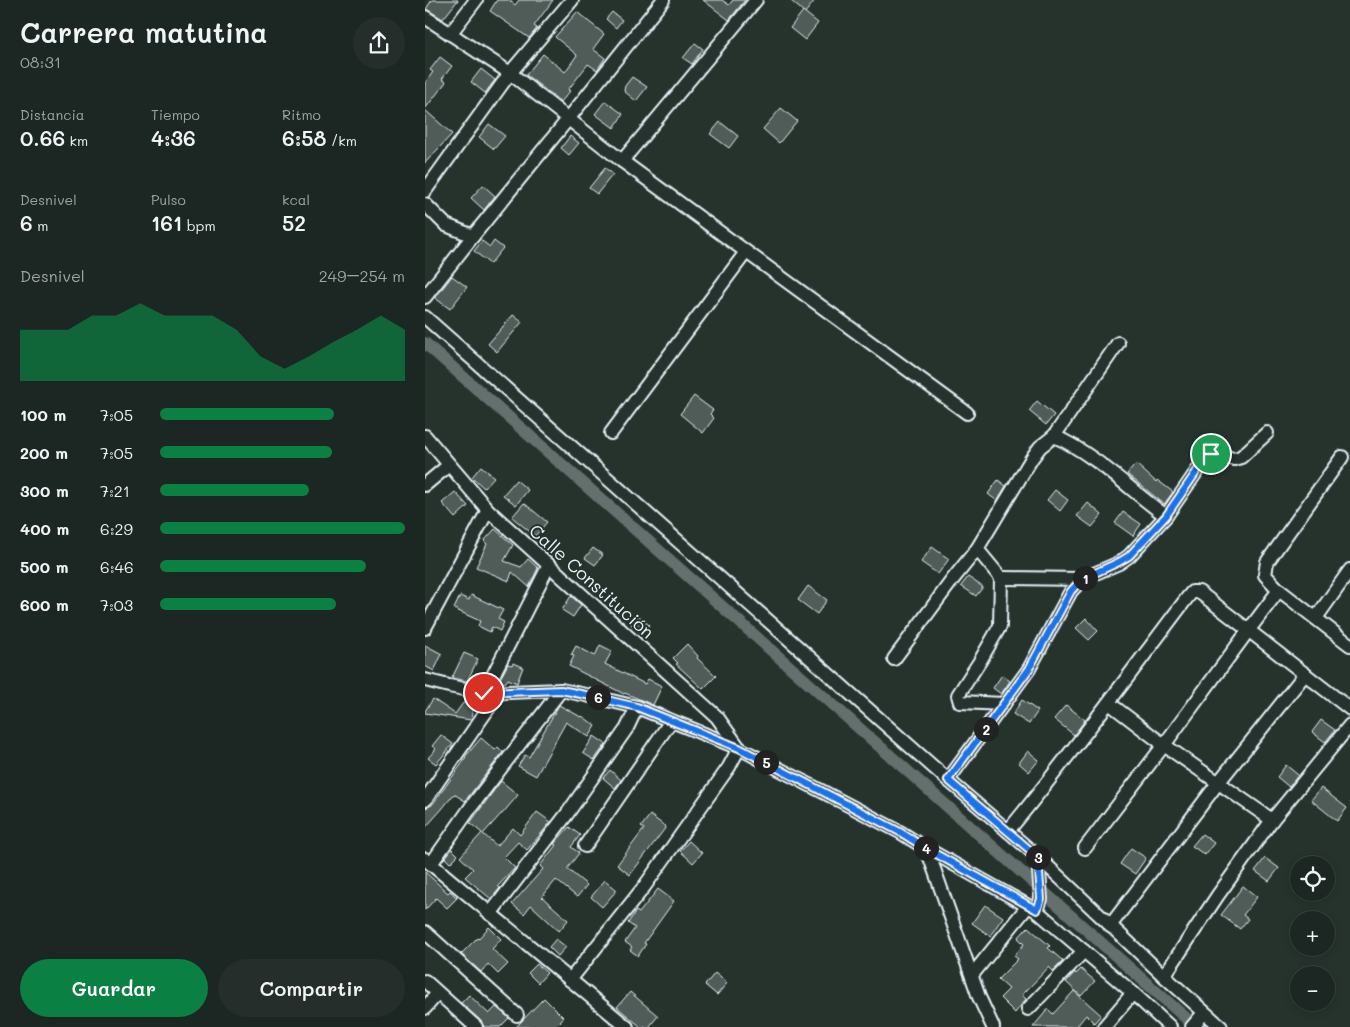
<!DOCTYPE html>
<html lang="es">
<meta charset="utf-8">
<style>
body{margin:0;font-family:Mali,sans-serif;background:#252e2a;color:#f1f3f6;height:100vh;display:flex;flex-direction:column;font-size:19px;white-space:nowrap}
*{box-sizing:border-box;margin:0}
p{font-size:16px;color:#a0a5a5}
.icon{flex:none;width:28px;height:28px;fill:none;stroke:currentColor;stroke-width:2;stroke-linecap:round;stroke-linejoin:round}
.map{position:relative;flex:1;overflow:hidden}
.drawer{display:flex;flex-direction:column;background:#1c2622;width:425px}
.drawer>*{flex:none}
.tools{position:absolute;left:865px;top:856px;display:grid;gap:10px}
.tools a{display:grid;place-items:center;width:45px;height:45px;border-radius:50%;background:#1c2622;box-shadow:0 2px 8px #0003,0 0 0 1px #3a4340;font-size:25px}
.pin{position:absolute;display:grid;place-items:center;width:42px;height:42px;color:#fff;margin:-21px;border:2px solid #fff;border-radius:50%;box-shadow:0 1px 5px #0007}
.km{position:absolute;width:25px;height:25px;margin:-12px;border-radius:50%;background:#222;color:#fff;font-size:14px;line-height:25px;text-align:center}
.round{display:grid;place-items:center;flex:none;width:52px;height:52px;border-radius:26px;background:#252e2a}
.head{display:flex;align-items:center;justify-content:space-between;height:85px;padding:0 20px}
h1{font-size:28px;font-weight:600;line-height:38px}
.metrics{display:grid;grid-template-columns:repeat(3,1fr);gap:8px;height:85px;padding:5px 20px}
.metrics div{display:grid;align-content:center}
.metrics b{font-size:21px;font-weight:600}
.metrics small{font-size:14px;font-weight:400}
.metrics p{font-size:14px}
.chart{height:140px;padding:10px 20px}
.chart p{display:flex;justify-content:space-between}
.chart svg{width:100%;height:90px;margin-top:5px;fill:#0b8043;opacity:.7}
.cta{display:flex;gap:10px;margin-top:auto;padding:10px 20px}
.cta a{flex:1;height:58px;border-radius:30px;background:#0b8043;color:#fff;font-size:20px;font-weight:600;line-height:58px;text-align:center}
.cta a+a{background:#252e2a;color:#f1f3f6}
ul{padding:0 20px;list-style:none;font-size:16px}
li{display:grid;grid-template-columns:80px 60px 1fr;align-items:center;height:38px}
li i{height:12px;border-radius:6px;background:#0b8043}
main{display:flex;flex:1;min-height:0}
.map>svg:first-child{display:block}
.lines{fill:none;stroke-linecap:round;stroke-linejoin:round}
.canal{stroke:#636f6d;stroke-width:12}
.building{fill:#505c59;stroke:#e8f1f8}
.minor-casing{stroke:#e8f1f8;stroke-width:16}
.minor{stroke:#26332d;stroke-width:12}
.route-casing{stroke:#fff;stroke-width:10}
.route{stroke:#1a73e8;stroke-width:6}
.labels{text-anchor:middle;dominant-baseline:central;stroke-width:4;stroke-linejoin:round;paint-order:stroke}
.street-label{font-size:18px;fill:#e8f1f8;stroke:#26332d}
</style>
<main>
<section class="drawer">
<div class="head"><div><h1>Carrera matutina</h1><p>08:31</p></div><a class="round"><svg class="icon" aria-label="share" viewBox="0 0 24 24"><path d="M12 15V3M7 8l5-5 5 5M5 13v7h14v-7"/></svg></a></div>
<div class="metrics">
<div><p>Distancia</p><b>0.66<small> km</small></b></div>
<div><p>Tiempo</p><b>4:36</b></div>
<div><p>Ritmo</p><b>6:58<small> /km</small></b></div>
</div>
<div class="metrics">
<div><p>Desnivel</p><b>6<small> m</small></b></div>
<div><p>Pulso</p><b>161<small> bpm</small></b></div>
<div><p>kcal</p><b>52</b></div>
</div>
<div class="chart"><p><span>Desnivel</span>249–254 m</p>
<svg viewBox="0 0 160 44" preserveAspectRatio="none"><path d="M0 44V19L10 19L20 19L30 12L40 12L50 6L60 12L70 12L80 12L90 19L100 32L110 38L120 32L130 25L140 19L150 12L160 19V44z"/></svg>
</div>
<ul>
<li><b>100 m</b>7:05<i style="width:71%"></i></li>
<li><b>200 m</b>7:05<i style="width:70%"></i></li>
<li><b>300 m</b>7:21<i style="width:61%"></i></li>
<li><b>400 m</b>6:29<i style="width:100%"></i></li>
<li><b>500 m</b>6:46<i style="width:84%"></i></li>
<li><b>600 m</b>7:03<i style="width:72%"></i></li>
</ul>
<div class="cta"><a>Guardar</a><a>Compartir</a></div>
</section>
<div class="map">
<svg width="925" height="1027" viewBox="0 0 925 1027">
<rect width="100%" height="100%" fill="#26332d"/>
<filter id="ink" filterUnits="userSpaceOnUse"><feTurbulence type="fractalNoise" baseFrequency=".02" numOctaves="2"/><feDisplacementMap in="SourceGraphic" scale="10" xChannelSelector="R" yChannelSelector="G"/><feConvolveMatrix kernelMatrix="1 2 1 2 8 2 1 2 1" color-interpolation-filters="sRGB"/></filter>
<g filter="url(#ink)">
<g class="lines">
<!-- canal -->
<polyline class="canal" points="0,343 771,1027"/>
</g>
<!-- building -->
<g class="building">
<polygon points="7,0 33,0 18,19 1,9"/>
<polygon points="72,0 84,0 90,5 94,0 128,0 109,26 112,28 104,38 65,11"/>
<polygon points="278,0 297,0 304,5 308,0 320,0 304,20"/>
<polygon points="365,0 390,0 380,13"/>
<polygon points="378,11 393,23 380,40 365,28"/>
<polygon points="152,12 179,34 168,49 180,58 172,70 163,64 143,90 145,91 136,102 101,75 118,54 140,72 152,55 130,37"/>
<polygon points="187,12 197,20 191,28 181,19"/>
<polygon points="270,43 278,49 267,64 258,58"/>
<polygon points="15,57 27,66 17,79 21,82 0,109 0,83 8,72 5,70"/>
<polygon points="56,69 70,80 60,93 46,82"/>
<polygon points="207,77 222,87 211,101 199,91 200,86"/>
<polygon points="180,101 198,114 189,128 170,114"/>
<polygon points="356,108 372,121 354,143 338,129"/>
<polygon points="0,110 27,134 0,163"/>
<polygon points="295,122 313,136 304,148 285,134"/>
<polygon points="64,124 80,136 69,149 54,137"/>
<polygon points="145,136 154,143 144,155 136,148"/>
<polygon points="180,168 188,174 172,194 164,188"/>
<polygon points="58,185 70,196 59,210 46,198"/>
<polygon points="57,241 65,247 69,241 78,248 65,264 49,251"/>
<polygon points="27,276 42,287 25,309 10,298"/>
<polygon points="88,315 97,322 72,352 63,344"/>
<polygon points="269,396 288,410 285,414 289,418 278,433 255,414"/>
<polygon points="612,401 629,415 621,425 604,411"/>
<polygon points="711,464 731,482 732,480 748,492 739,504 702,474"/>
<polygon points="56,466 69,477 59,488 47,477"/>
<polygon points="91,480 103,490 91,505 78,495"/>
<polygon points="573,480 581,486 572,501 563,494"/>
<polygon points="630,490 643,500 635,511 622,500"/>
<polygon points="30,492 43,506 30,518 17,503"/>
<polygon points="99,503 122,522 110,536 87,517"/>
<polygon points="663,503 677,515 667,527 652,516"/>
<polygon points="698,512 716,524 708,536 690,523"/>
<polygon points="70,529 88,545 79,561 96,567 103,559 113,568 104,587 87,572 84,581 51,567 62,544 59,541"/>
<polygon points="507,547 524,559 513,574 496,562"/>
<polygon points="168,548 178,555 170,565 160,558"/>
<polygon points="543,577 558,587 551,596 536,586"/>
<polygon points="383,586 402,600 392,614 373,600"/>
<polygon points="46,595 78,610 73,619 79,622 75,631 67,627 65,632 53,626 55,621 29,609 35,596 44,600"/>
<polygon points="146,596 156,605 148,617 137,610"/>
<polygon points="214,616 224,625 216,633 206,624"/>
<polygon points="661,618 673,631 664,640 651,628"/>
<polygon points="262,644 273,656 272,658 291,676 278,689 251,664 253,663 248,658"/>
<polygon points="0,645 17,654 9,671 0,666"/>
<polygon points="175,645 187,651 180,664 220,684 223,679 237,686 228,705 200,693 199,694 144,666 149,656 146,655 151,646 170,656"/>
<polygon points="39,653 53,659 42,681 27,678"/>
<polygon points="88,663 98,667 92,683 83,679 80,683 74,681 83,664 87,665"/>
<polygon points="577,675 585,681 576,694 568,688"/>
<polygon points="8,699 30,714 38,703 48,705 46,720 0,713 0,711"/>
<polygon points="597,700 613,711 604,724 588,714"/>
<polygon points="134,705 156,717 157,716 171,726 164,737 141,722 111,776 93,766 100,755 104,757 130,712"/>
<polygon points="641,705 660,720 649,735 629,719"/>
<polygon points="896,720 910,730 900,742 887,732"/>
<polygon points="16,735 28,744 11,764 3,758 11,749 7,746"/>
<polygon points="169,736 181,744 169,760 158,753"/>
<polygon points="56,738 70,750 73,747 78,752 40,801 29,794 17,809 0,828 0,808 7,805 41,758 40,757"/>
<polygon points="603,751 614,760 604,772 594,763"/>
<polygon points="861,765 873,775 864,787 852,777"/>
<polygon points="185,770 196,780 190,788 178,778"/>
<polygon points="76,781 93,795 77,814 76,814 58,834 72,846 88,828 95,835 112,812 126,822 102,850 93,842 79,857 90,868 73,886 75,888 66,899 40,877 48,869 35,857 57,833 45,823"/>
<polygon points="896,788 922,808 912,821 886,800"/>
<polygon points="225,815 241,827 205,875 192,865 219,829 216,827"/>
<polygon points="144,827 155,835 146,847 154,853 142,869 162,885 152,897 131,880 117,897 143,920 134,931 106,905 99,914 87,904 118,869 115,866 131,845 129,844"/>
<polygon points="777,834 789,843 780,855 767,846"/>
<polygon points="264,841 277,853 268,863 255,851"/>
<polygon points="706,848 721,858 710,874 695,864"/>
<polygon points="27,849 33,855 25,863 20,858"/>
<polygon points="840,858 854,868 844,881 830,871"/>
<polygon points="0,872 23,893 25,891 32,898 22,908 11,898 0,910"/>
<polygon points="180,880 192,890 177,907 166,897"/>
<polygon points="818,886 832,897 818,915 823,919 815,929 796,915"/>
<polygon points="233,889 249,901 219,943 221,944 213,956 205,950 207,947 200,942 210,928 203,923 211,911 214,913"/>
<polygon points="560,905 578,917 565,936 547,923"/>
<polygon points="64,927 76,939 67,949 83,964 73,974 63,964 56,972 36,954 52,938 53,939"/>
<polygon points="603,927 625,946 623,948 638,961 628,971 624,967 597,995 601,999 590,1013 575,998 584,989 573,979 593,959 589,956 599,944 593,938"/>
<polygon points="131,939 141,947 133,956 124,947"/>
<polygon points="112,964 122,973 113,983 103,973"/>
<polygon points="656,969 670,981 656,996 641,982 650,972 651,974"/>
<polygon points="290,973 302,983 292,995 280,985"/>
<polygon points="649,991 676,1015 669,1023 661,1015 651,1027 608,1027 623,1009 628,1014"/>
<polygon points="205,992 233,1016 224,1027 216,1027 192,1007"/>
<polygon points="44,995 64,1014 71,1007 84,1018 75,1027 59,1027 56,1021 36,1003"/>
<polygon points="119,998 139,1018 130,1027 91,1027"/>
</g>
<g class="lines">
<defs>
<g id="minor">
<polyline points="0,17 85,73 197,161 542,413"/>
<polyline points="25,34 51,0"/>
<polyline points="197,161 331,0"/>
<polyline points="0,191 85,73 147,0"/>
<polyline points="0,204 21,225 48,236"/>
<polyline points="0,297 48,236 144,118 238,0"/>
<polyline points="0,317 523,780 583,831 613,857 739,976 796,1027"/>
<polyline points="186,433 321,252"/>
<polyline points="0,436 63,510 292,717 314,748 304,767 219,887 145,980"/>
<polyline points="629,436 693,343"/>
<polyline points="917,457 842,562 840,575 854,590 925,645"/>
<polyline points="0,485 24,465"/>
<polyline points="741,516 781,458 786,453 809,459 816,457 842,433"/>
<polyline points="552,549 576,578 575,626 555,661 533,695 535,702 579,704"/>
<polyline points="576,578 657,579"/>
<polyline points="891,618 925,570"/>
<polyline points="0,628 63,510"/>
<path d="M469,659L528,579L552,549L607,458L615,447L629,436C670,454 705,490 741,516L704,556L694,563L657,579L646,591L604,669L523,780"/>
<polyline points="0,680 24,686 59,693 136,690 161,695 212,707 314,748 475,832 502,849 612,911 708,993 745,1027"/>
<polyline points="59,693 124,565"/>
<polyline points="684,703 739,745 847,820"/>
<polyline points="0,800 74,693"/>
<path d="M583,831C646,755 703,676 762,598L767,592H774L925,709"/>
<polyline points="160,846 246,721"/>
<polyline points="660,848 739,745 823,631 854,590"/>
<polyline points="502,849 554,997 568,1027"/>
<polyline points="0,859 202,1027"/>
<polyline points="6,864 46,807 136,690"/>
<polyline points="612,911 616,899 613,857"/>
<polyline points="65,914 142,814 202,728 212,707"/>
<polyline points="685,926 793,783 880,674"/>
<polyline points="0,932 92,1015"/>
<polyline points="547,975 603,906"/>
<polyline points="739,976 793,895 847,820 925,725"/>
<polyline points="0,981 51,1027"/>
<polyline points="0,1008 13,993"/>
<polyline points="603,1009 659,951"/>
<polyline points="679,1027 708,993"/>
<polyline points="767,1027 779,1013"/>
</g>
</defs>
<!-- minor casing -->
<use href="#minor" class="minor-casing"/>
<!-- minor -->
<use href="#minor" class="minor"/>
</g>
</g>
<g class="lines" filter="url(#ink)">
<defs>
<polyline id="route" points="59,693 136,690 161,695 212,707 314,748 475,832 502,849 612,910 616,899 613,857 523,780 604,669 646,591 657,579 694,562 704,556 741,516 781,458 786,454"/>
</defs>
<!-- route casing -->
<use href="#route" class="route-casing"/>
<!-- route -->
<use href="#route" class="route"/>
</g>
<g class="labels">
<!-- street labels -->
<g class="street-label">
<text transform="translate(167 581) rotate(42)">Calle Constitución</text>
</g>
</g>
</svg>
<div class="tools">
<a><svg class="icon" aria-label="locate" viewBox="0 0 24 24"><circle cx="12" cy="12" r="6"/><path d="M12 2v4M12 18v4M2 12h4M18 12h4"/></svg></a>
<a>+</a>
<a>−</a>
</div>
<div class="pin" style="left:786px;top:454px;background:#1e9e55"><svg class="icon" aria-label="arrive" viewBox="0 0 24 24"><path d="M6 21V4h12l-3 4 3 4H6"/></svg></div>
<div class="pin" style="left:59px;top:693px;background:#d93025"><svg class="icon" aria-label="check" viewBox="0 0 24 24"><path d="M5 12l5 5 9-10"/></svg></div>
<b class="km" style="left:660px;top:578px">1</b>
<b class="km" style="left:561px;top:729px">2</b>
<b class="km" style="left:613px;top:857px">3</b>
<b class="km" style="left:501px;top:848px">4</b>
<b class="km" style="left:341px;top:762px">5</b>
<b class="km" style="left:173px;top:697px">6</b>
</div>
</main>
